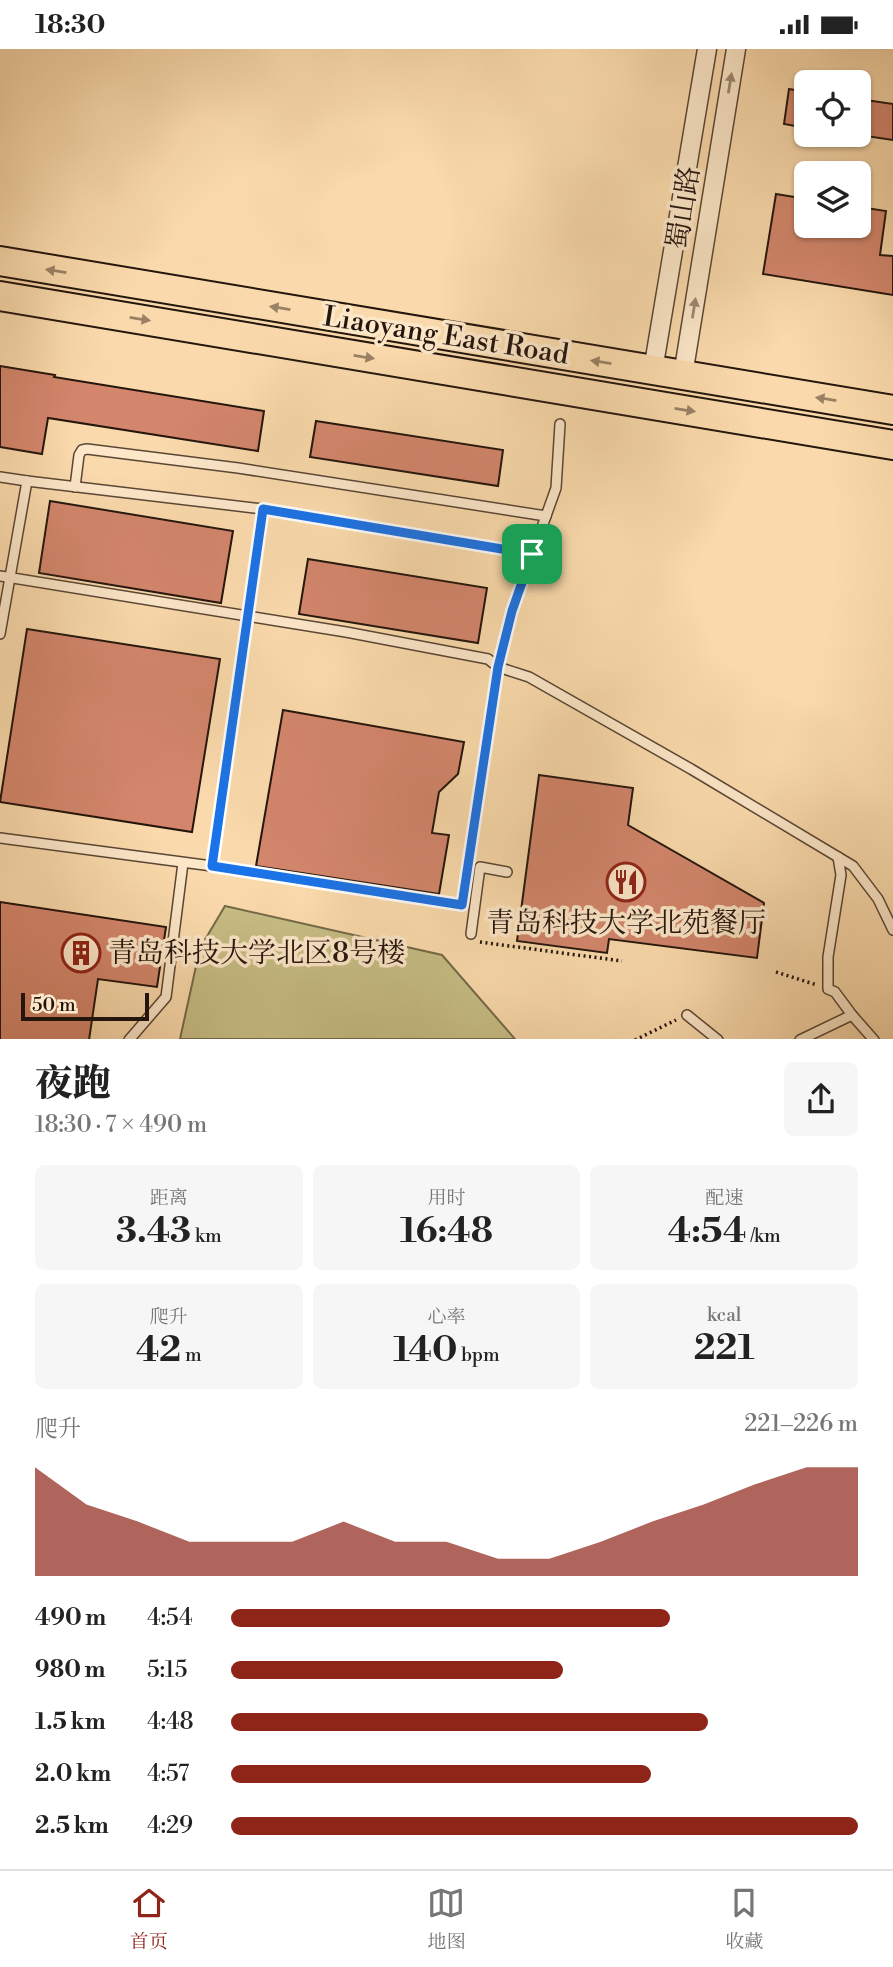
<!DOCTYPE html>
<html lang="zh">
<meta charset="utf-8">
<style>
body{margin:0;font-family:"Libre Bodoni","Noto Serif SC",serif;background:#f6f6f6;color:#222;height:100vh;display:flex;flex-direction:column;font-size:26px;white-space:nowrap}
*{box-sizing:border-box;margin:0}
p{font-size:23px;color:#767676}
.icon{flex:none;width:38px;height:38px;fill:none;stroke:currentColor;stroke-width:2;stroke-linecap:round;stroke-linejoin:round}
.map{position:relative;height:990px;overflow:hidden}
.details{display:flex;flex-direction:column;background:#fff;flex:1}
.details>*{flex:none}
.controls{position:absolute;left:794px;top:21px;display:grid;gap:14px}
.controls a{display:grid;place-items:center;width:77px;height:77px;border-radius:10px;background:#fff;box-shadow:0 2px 5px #0004;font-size:35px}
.scale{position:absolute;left:21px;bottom:18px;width:128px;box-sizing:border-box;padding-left:7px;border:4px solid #24150d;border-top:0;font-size:19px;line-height:24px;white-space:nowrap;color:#24150d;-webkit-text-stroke:5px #fce7c9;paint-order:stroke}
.pin{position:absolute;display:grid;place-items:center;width:60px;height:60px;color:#fff;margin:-30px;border-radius:14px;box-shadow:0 4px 10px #0006}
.round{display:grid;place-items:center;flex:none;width:74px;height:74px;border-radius:10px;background:#f6f6f6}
.summary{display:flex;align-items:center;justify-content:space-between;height:119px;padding:0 35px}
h1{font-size:38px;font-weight:800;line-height:52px}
.metrics{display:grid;grid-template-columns:repeat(3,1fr);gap:10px;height:119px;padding:7px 35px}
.metrics div{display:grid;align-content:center;border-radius:10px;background:#f6f6f6;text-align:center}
.metrics b{font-size:35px;font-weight:800}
.metrics small{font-size:19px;font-weight:400}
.metrics p{font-size:19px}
.chart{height:196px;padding:14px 35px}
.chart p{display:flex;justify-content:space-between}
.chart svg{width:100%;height:126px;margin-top:7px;fill:#8f2418;opacity:.7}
ul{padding:0 35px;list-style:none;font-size:23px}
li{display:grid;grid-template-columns:112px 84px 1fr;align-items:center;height:52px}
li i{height:18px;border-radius:9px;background:#8f2418}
.status{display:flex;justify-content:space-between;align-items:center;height:49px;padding:0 35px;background:#fff;direction:ltr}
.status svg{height:19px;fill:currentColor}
.tabs{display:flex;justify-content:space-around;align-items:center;height:98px;border-top:2px solid #e0e0e0;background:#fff;font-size:19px;color:#767676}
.tabs a{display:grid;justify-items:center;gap:4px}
.tabs .current{color:#8f2418}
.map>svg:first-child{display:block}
.green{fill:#c6bd84;stroke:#756948;stroke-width:2}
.building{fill:#d3866c;stroke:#24150d;stroke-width:2}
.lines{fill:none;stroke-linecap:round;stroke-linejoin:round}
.lane-casing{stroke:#5a4635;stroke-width:12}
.street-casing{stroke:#5a4635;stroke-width:21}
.primary-casing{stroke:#24150d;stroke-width:32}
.path{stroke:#24150d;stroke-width:3.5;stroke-dasharray:2 3.5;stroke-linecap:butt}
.lane{stroke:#fce7c9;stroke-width:9}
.street{stroke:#fce7c9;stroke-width:18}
.primary{stroke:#fadaac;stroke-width:28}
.oneway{fill:#9b8874}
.oneway2{fill:#9a8164}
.route-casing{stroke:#fff;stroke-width:14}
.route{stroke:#1a73e8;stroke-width:9}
.labels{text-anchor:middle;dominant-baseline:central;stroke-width:7;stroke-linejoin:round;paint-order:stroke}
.street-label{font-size:28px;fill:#24150d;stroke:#fce7c9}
.poi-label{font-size:28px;fill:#24150d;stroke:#fce7c9}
</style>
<div class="status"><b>18:30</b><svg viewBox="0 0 49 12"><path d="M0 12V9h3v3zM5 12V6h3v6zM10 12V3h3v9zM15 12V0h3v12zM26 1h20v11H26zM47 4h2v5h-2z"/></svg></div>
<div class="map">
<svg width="893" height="991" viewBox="0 0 893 991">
<rect width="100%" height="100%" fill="#fadaac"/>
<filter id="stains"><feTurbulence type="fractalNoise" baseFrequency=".00286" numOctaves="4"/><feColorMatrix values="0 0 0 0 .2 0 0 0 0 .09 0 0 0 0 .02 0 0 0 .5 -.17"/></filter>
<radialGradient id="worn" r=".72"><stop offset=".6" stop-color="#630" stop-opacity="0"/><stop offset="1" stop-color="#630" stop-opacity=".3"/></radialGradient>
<!-- green -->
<polygon class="green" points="225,857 442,906 515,990 180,990 200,899"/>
<!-- building -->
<g class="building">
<polygon points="789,40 807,43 807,79 784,75"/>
<polygon points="859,50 893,55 893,91 859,86"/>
<polygon points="776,145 807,150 807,177 859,177 859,158 886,162 880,206 893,207 893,246 763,225"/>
<polygon points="0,317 55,326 54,328 264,362 258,402 48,369 42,405 0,398"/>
<polygon points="316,372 503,401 498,437 310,408"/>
<polygon points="50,452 233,482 221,554 39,524"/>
<polygon points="308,510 487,539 478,594 299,565"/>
<polygon points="27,580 220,610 192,783 0,753"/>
<polygon points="283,661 464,693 458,725 439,743 432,784 449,786 439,845 256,817"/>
<polygon points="539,726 633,739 628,776 764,854 757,909 609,890 607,904 517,892"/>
<polygon points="0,853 166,878 157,938 98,930 89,991 0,991"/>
</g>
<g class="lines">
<defs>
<g id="lane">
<polyline points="0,428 27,432"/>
<polyline points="75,438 79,406 82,401 87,400 238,419 546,467"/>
<polyline points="263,460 212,817 462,856 498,618 512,562 556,439 560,375"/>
<polyline points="0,527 346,583 488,610 498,618 529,628 691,720 853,817 878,850 893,881"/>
<polyline points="0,585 27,432 263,460 532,505"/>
<polyline points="0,789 212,817"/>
<polyline points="838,808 841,826 828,908 828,940 835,943 852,966 874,991"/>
<polyline points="471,885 480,818 507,823"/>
<polyline points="687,966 718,991"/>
<polyline points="129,991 166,948 183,814"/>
<polyline points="800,991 852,966"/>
</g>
<g id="street">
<polyline points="653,321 707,0"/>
<polyline points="683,326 736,0"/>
</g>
<g id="primary">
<polyline points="0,212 893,361"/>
<polyline points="0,247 893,396"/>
</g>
</defs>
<!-- lane casing -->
<use href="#lane" class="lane-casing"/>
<!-- street casing -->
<use href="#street" class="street-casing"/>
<!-- primary casing -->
<use href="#primary" class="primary-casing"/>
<!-- path -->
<g class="path">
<polyline points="480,893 622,912"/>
<polyline points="776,923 817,936"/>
<polyline points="635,991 676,971"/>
</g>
<!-- lane -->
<use href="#lane" class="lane"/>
<!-- street -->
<use href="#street" class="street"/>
<!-- primary -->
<use href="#primary" class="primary"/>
</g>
<!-- one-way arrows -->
<defs><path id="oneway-solid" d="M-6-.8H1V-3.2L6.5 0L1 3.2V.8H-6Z" transform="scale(1.75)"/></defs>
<g class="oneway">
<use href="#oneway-solid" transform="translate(730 34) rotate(-81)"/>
<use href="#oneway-solid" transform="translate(694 259) rotate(-81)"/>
</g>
<g class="oneway2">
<use href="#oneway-solid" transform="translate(56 222) rotate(-171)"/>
<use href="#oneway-solid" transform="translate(280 259) rotate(-171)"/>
<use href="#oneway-solid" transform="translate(140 270) rotate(9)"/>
<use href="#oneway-solid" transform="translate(364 308) rotate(9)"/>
<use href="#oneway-solid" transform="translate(601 313) rotate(-171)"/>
<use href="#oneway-solid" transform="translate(826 350) rotate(-171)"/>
<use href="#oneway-solid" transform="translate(685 361) rotate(9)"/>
</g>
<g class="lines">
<defs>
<polygon id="route" points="263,460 532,505 512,562 498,618 462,856 212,817"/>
</defs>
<!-- route casing -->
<use href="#route" class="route-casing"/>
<!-- route -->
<use href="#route" class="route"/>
</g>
<!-- icons -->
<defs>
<symbol id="restaurant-ring" viewBox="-11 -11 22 22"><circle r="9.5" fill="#fce7c9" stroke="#8f2418" stroke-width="1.5"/><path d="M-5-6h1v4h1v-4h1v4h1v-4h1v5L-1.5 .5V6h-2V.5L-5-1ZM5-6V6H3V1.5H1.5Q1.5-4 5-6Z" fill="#8f2418"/></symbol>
<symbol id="building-ring" viewBox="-11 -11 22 22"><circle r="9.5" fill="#fce7c9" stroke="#8f2418" stroke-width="1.5"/><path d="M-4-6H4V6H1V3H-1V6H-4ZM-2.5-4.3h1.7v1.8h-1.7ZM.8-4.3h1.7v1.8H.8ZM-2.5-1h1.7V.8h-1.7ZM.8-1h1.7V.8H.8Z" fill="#8f2418"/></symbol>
</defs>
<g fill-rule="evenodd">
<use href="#restaurant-ring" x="604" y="811" width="44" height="44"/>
<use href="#building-ring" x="59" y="882" width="44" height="44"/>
</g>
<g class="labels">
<!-- street labels -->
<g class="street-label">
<text transform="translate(684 159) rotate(-81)">蜀山路</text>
<text transform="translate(446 287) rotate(9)">Liaoyang East Road</text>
</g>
<!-- poi labels -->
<g class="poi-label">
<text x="626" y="874">青岛科技大学北苑餐厅</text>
<text x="108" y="904" text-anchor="start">青岛科技大学北区8号楼</text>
</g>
</g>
<rect width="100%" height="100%" filter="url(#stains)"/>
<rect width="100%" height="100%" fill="url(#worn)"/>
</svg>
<div class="controls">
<a><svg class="icon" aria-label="locate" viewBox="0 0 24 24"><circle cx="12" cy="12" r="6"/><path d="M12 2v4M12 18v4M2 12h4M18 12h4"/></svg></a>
<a><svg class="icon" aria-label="layers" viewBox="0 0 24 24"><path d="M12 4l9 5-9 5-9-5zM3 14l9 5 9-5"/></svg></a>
</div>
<div class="scale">50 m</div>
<div class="pin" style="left:532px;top:505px;background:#1e9e55"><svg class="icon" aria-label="arrive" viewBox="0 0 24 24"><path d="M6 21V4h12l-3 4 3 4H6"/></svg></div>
</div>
<section class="details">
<div class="summary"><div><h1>夜跑</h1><p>18:30 · 7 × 490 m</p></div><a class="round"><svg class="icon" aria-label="share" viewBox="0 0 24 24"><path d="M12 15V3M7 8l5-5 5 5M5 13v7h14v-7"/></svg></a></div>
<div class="metrics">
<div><p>距离</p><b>3.43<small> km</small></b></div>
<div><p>用时</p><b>16:48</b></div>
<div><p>配速</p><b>4:54<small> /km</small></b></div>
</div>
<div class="metrics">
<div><p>爬升</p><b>42<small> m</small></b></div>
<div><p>心率</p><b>140<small> bpm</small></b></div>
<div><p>kcal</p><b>221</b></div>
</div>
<div class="chart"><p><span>爬升</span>221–226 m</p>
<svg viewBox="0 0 160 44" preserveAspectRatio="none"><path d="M0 44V6L10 19L20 25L30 32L40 32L50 32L60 25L70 32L80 32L90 38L100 38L110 32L120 25L130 19L140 12L150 6L160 6V44z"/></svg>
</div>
<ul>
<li><b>490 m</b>4:54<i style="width:70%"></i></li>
<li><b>980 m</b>5:15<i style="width:53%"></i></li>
<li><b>1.5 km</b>4:48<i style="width:76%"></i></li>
<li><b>2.0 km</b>4:57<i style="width:67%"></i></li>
<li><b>2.5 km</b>4:29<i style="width:100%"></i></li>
</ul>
</section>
<nav class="tabs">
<a class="current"><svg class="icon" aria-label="home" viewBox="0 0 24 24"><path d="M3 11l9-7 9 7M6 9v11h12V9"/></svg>首页</a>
<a><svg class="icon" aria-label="map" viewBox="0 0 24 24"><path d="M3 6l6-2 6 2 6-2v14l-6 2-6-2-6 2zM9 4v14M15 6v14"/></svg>地图</a>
<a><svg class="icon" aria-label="saved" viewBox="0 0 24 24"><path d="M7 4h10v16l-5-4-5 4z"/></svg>收藏</a>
</nav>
